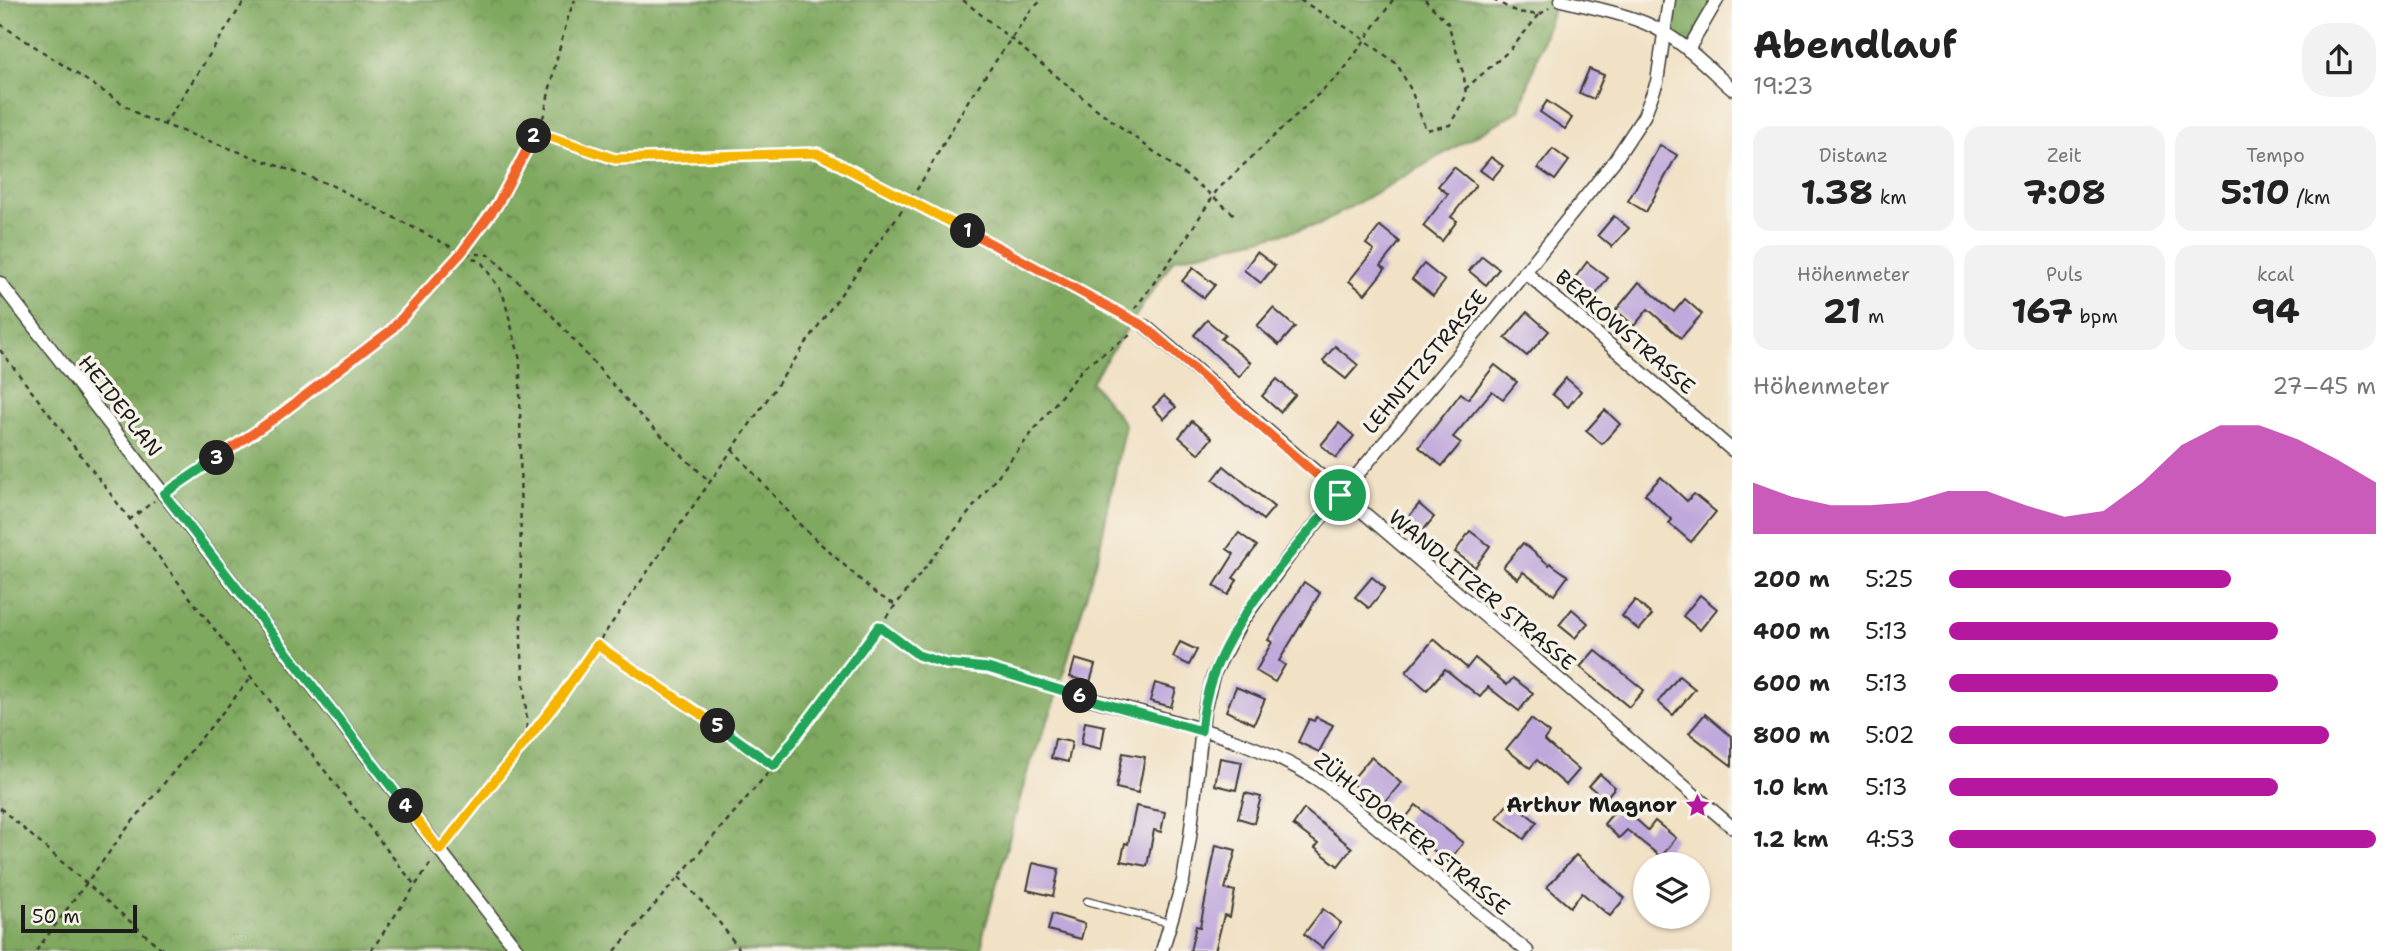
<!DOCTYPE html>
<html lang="de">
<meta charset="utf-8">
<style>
body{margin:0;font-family:"Shantell Sans",sans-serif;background:#f2f2f2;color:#222;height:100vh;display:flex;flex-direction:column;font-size:26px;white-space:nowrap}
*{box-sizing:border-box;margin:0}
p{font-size:23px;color:#767676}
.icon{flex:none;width:38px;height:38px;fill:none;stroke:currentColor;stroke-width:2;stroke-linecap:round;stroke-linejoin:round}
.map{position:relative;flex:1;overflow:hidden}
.panel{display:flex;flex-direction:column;background:#fff;width:665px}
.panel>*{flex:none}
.fabs{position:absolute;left:1633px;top:852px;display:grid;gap:14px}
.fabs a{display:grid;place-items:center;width:77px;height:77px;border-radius:50%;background:#fff;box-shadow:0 2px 5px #0004;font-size:35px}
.scale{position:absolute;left:21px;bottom:18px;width:116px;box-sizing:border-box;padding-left:7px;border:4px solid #1c1c1c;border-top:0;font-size:19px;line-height:24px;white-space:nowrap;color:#1c1c1c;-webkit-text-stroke:5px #f7f3e8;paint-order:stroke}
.pin{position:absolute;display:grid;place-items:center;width:60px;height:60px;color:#fff;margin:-30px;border:4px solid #fff;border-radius:50%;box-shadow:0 2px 7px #0007}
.km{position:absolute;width:35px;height:35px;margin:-18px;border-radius:50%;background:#222;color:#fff;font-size:19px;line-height:35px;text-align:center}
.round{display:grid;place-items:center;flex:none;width:74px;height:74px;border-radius:28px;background:#f2f2f2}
.overview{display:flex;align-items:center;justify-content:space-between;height:119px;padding:0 21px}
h1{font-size:38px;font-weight:700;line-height:52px}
.stats{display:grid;grid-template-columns:repeat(3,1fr);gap:10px;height:119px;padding:7px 21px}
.stats div{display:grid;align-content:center;border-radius:18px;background:#f2f2f2;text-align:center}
.stats b{font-size:35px;font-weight:700}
.stats small{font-size:19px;font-weight:400}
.stats p{font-size:19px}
.chart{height:196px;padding:14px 21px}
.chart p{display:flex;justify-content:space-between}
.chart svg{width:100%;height:126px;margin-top:7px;fill:#b5179e;opacity:.7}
ul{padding:0 21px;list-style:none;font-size:23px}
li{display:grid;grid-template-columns:112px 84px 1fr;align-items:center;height:52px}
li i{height:18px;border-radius:9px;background:#b5179e}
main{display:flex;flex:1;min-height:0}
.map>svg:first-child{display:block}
.forest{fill:url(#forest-crowns);stroke:#4e623e;stroke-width:2}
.building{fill:#bfa8db}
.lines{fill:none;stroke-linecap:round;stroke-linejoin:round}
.service-casing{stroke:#3c3a35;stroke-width:9}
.minor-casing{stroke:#3c3a35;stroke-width:15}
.path{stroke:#3c3a35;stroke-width:2.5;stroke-dasharray:5 5;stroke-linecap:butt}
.service{stroke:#fff;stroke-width:6}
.minor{stroke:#fff;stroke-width:12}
.split-1-casing{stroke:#fff;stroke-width:14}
.split-2-casing{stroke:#fff;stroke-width:14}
.split-3-casing{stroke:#fff;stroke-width:14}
.split-4-casing{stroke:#fff;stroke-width:14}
.split-5-casing{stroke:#fff;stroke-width:14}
.split-6-casing{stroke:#fff;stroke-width:14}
.split-7-casing{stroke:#fff;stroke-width:14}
.split-1{stroke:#f0652b;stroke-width:9}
.split-2{stroke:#f5b400;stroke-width:9}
.split-3{stroke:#f0652b;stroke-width:9}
.split-4{stroke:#22a559;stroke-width:9}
.split-5{stroke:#f5b400;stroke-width:9}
.split-6{stroke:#22a559;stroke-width:9}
.split-7{stroke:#22a559;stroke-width:9}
.labels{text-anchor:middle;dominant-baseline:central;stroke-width:7;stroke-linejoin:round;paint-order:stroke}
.street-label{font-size:21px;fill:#1c1c1c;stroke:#f7f3e8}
.poi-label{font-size:21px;font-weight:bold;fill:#1c1c1c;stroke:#f7f3e8;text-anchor:end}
</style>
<main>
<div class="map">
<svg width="1732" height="951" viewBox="0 0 1732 951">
<defs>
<pattern id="forest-crowns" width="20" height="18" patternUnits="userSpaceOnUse" patternTransform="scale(1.75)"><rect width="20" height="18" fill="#80a960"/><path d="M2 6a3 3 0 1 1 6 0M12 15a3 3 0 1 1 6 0" fill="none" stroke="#68894e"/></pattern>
</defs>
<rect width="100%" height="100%" fill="#f7f3e8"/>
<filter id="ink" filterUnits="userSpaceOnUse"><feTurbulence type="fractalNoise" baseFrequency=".0143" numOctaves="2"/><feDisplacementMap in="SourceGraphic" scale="14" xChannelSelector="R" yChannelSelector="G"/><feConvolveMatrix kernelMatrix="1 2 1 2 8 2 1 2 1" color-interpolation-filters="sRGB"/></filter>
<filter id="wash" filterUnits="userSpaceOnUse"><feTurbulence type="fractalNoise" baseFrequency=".00686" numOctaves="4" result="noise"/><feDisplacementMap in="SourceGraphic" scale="28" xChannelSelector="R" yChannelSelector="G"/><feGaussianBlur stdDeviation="1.57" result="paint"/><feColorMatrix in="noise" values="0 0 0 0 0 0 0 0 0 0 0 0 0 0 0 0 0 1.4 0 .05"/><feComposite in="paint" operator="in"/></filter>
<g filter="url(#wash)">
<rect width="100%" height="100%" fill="#f1e1c5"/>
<!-- forest -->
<g class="forest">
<polygon points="0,0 1556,0 1520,110 1319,225 1174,259 1091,382 1125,424 1099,552 1055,702 1027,773 983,935 982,951 0,951"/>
<polygon points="1669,0 1717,0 1688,50 1664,34"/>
</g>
<g id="blocks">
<!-- building -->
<g class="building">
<polygon points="1589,69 1604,75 1594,99 1579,93"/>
<polygon points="1547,101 1572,118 1565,129 1540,112"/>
<polygon points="1660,145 1677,155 1646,212 1628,201"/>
<polygon points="1553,149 1569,161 1555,180 1538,168"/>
<polygon points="1491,157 1503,166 1492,179 1480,170"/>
<polygon points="1454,167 1476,185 1451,217 1457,221 1442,241 1423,226 1448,194 1438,186"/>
<polygon points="1614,216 1629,228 1612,247 1598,235"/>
<polygon points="1380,226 1400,242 1381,265 1385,269 1365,294 1349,281 1374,250 1366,244"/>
<polygon points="1257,252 1275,266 1261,283 1244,270"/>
<polygon points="1482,256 1499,269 1486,285 1469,271"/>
<polygon points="1587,262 1608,278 1593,298 1572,282"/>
<polygon points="1424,264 1445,281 1433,296 1412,279"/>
<polygon points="1193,268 1215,285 1204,298 1182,281"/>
<polygon points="1639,282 1674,312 1685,299 1702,314 1681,338 1648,309 1634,326 1616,310"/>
<polygon points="1273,308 1295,327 1279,345 1257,326"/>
<polygon points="1527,312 1549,331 1527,356 1505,338"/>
<polygon points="1207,320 1225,335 1221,339 1251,363 1239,377 1194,335"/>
<polygon points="1335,346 1358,365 1346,379 1323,361"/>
<polygon points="1495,365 1517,382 1503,399 1492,391 1453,437 1461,443 1442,466 1419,447 1461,393 1468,399"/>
<polygon points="1566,378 1581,391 1568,407 1552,394"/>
<polygon points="1277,379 1295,395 1280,412 1262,396"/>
<polygon points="1164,396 1176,407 1164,419 1153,407"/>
<polygon points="1605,410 1620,424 1602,444 1586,431"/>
<polygon points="1192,421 1212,438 1199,454 1179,437"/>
<polygon points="1339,423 1354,436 1336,458 1321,445"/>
<polygon points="1224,466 1274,507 1263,520 1213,480"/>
<polygon points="1661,477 1687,501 1694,494 1716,512 1691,542 1669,523 1672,520 1645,494"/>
<polygon points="1419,504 1434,517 1421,533 1406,520"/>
<polygon points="1470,531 1490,546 1475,567 1455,552"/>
<polygon points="1239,533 1257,546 1233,578 1237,580 1228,595 1214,586 1234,554 1227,549"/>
<polygon points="1523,543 1549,565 1550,563 1568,576 1554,595 1523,572 1518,579 1503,567"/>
<polygon points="1372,577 1385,588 1369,608 1355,597"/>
<polygon points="1304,582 1320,593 1279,661 1285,665 1275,682 1256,671 1272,642 1268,640"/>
<polygon points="1700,595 1717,609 1700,630 1683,616"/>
<polygon points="1635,600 1652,615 1639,630 1622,616"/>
<polygon points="1572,609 1588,623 1575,638 1559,625"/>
<polygon points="1434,639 1467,668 1475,658 1507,685 1513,678 1533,693 1519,711 1488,687 1480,697 1445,669 1427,690 1406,672"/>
<polygon points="1180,642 1197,650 1189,665 1173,657"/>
<polygon points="1595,650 1644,690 1629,707 1580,667"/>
<polygon points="1075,659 1095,665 1090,682 1070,677"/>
<polygon points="1679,676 1695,689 1673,715 1658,702"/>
<polygon points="1155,683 1176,689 1171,707 1150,701"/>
<polygon points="1236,687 1265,699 1254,724 1226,711"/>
<polygon points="1705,714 1732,737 1732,766 1689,733"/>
<polygon points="1316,717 1333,725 1319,752 1298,742 1309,719 1314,721"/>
<polygon points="1531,719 1549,733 1544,740 1579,770 1566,785 1537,760 1530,768 1506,749"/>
<polygon points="1085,722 1105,726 1101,749 1081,744"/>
<polygon points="1055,739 1072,742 1068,762 1051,758"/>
<polygon points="1123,753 1145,757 1138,793 1116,788"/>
<polygon points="1371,757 1401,783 1381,807 1350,782"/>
<polygon points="1220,758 1242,762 1236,790 1215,785"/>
<polygon points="1600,774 1615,787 1605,799 1589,786"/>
<polygon points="1245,793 1261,797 1254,823 1238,818"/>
<polygon points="1510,801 1537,822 1524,839 1497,818"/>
<polygon points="1416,805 1463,843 1448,862 1401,824"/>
<polygon points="1620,805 1648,830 1655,821 1676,838 1661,857 1627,830 1619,838 1604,824"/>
<polygon points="1136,806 1165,812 1161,832 1154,830 1147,866 1121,861 1125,843 1128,844"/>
<polygon points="1304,809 1352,848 1338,866 1315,848 1318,844 1293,825"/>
<polygon points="1216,845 1236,850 1225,889 1235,891 1230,917 1224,915 1215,951 1190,951 1196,926 1200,927"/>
<polygon points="1576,855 1625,898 1610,916 1582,893 1570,907 1547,887"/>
<polygon points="1033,863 1059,869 1053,896 1027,890"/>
<polygon points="1323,909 1341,923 1322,948 1304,934"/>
<polygon points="1052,914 1085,924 1081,939 1048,930"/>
</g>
</g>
</g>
<g filter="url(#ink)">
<use href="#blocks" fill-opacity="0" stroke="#3c3a35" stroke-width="2"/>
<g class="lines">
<defs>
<polyline id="service" points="1087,901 1170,923"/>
<g id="minor">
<path d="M1561,0C1589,7 1619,12 1645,23C1679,37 1705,65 1732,89"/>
<polyline points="1688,50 1717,0"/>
<polyline points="1525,272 1732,450"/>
<polyline points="0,283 518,951"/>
<polyline points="1145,326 1732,827"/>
<path d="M1069,693C1154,717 1255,736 1327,786L1527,951"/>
<polyline points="1162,951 1183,881 1190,837 1204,710 1213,676 1221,660 1240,624 1289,556 1477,332 1615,160 1644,116 1657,82 1669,0"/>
</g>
</defs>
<!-- service casing -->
<use href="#service" class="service-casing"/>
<!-- minor casing -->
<use href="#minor" class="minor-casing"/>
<!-- path -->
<g class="path">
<polyline points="963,0 1098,110 1204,189 1236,216"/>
<polyline points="1300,0 1357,34 1397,64 1411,90 1426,130 1450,125 1466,96 1464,76 1448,23 1425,0"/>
<polyline points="1493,0 1517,12 1539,15 1549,8"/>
<polyline points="0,24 143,117 331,185 482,263 503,294 520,360 521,643 528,738"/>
<polyline points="1465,89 1511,49 1539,15"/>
<polyline points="164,125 245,0"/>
<polyline points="536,133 615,159 817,153 910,199 1132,319"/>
<polyline points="466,253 489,255 541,303 639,414 710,482"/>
<polyline points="1129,317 1185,240 1217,190 1343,71 1393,0"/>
<polyline points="0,350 251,677 414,884"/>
<polyline points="732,449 802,527 876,594 896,605"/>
<polyline points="174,487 278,416 391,330 462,252 497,205 544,115 555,65 569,14 575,0"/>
<polyline points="129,520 154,501"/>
<polyline points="879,626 918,655 946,664 988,669 1058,689"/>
<polyline points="597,645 774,766"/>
<polyline points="0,808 164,951"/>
<polyline points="449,839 557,702 823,319 918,188 968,101 1031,10 1042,0"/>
<polyline points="679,877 712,913 741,951"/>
<polyline points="36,951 128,827 250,679"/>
<polyline points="371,951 432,861"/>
<polyline points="615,951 774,766 879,626 1084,367 1133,333"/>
</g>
<!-- service -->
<use href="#service" class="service"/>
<!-- minor -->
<use href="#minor" class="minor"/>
</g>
</g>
<g class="lines" filter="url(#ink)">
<defs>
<polyline id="split-1" points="968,231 1144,326 1340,495"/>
<polyline id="split-2" points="534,136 536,132 615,159 817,153 968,231"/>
<polyline id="split-3" points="217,458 278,416 391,330 462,252 497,205 534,136"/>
<polyline id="split-4" points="217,458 164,494 406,806"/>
<polyline id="split-5" points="406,806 440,850 557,702 597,645 718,726"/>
<polyline id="split-6" points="718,726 774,766 879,626 918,655 946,664 988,668 1080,696"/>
<path id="split-7" d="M1080,696L1201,731C1203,713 1206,695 1212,678C1236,612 1295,548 1340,495"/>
</defs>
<!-- split-1 casing -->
<use href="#split-1" class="split-1-casing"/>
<!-- split-2 casing -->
<use href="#split-2" class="split-2-casing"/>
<!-- split-3 casing -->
<use href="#split-3" class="split-3-casing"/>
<!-- split-4 casing -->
<use href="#split-4" class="split-4-casing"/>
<!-- split-5 casing -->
<use href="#split-5" class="split-5-casing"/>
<!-- split-6 casing -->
<use href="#split-6" class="split-6-casing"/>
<!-- split-7 casing -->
<use href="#split-7" class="split-7-casing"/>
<!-- split-1 -->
<use href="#split-1" class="split-1"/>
<!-- split-2 -->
<use href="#split-2" class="split-2"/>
<!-- split-3 -->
<use href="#split-3" class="split-3"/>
<!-- split-4 -->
<use href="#split-4" class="split-4"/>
<!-- split-5 -->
<use href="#split-5" class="split-5"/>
<!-- split-6 -->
<use href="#split-6" class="split-6"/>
<!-- split-7 -->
<use href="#split-7" class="split-7"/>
</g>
<!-- icons -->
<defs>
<symbol id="sight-bare" viewBox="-9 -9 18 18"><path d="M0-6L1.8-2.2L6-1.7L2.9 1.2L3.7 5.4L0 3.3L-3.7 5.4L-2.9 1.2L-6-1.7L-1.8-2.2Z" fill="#b5179e" stroke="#f7f3e8" stroke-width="2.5" paint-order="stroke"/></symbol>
</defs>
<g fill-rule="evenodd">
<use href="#sight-bare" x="1680" y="788" width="35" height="35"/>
</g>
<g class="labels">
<!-- street labels -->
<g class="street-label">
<text transform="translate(1625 332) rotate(41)">BERKOWSTRASSE</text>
<text transform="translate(1425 362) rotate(-50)">LEHNITZSTRASSE</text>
<text transform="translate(120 406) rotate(52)">HEIDEPLAN</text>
<text transform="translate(1482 590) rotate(40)">WANDLITZER STRASSE</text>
<text transform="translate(1412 834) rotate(39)">ZÜHLSDORFER STRASSE</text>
</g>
<!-- poi labels -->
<g class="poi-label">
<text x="1677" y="805">Arthur Magnor</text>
</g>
</g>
</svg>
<div class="fabs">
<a><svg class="icon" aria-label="layers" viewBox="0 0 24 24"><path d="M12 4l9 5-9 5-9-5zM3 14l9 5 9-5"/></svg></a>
</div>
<div class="scale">50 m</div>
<div class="pin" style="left:1340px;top:495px;background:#1e9e55"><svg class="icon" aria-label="arrive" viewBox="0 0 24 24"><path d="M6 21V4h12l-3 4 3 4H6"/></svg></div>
<b class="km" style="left:968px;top:231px">1</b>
<b class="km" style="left:534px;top:136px">2</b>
<b class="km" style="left:217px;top:458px">3</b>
<b class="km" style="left:406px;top:806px">4</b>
<b class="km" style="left:718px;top:726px">5</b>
<b class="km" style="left:1080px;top:696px">6</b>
</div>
<section class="panel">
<div class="overview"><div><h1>Abendlauf</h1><p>19:23</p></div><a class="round"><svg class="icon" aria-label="share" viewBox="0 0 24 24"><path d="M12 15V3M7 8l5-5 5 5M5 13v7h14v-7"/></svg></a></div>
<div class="stats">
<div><p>Distanz</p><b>1.38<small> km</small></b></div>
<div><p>Zeit</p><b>7:08</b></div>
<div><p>Tempo</p><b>5:10<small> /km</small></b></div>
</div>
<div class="stats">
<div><p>Höhenmeter</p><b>21<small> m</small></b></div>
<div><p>Puls</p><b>167<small> bpm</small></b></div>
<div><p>kcal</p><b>94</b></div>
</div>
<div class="chart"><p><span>Höhenmeter</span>27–45 m</p>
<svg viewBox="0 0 160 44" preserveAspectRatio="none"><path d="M0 44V26L10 31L20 34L30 34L40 33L50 29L60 29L70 34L80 38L90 36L100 26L110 13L120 6L130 6L140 11L150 18L160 26V44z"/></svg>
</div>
<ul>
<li><b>200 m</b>5:25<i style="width:66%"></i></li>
<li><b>400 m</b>5:13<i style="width:77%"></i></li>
<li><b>600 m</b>5:13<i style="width:77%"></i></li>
<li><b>800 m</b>5:02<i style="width:89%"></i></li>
<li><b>1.0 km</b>5:13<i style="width:77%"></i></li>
<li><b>1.2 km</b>4:53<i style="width:100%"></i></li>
</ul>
</section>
</main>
